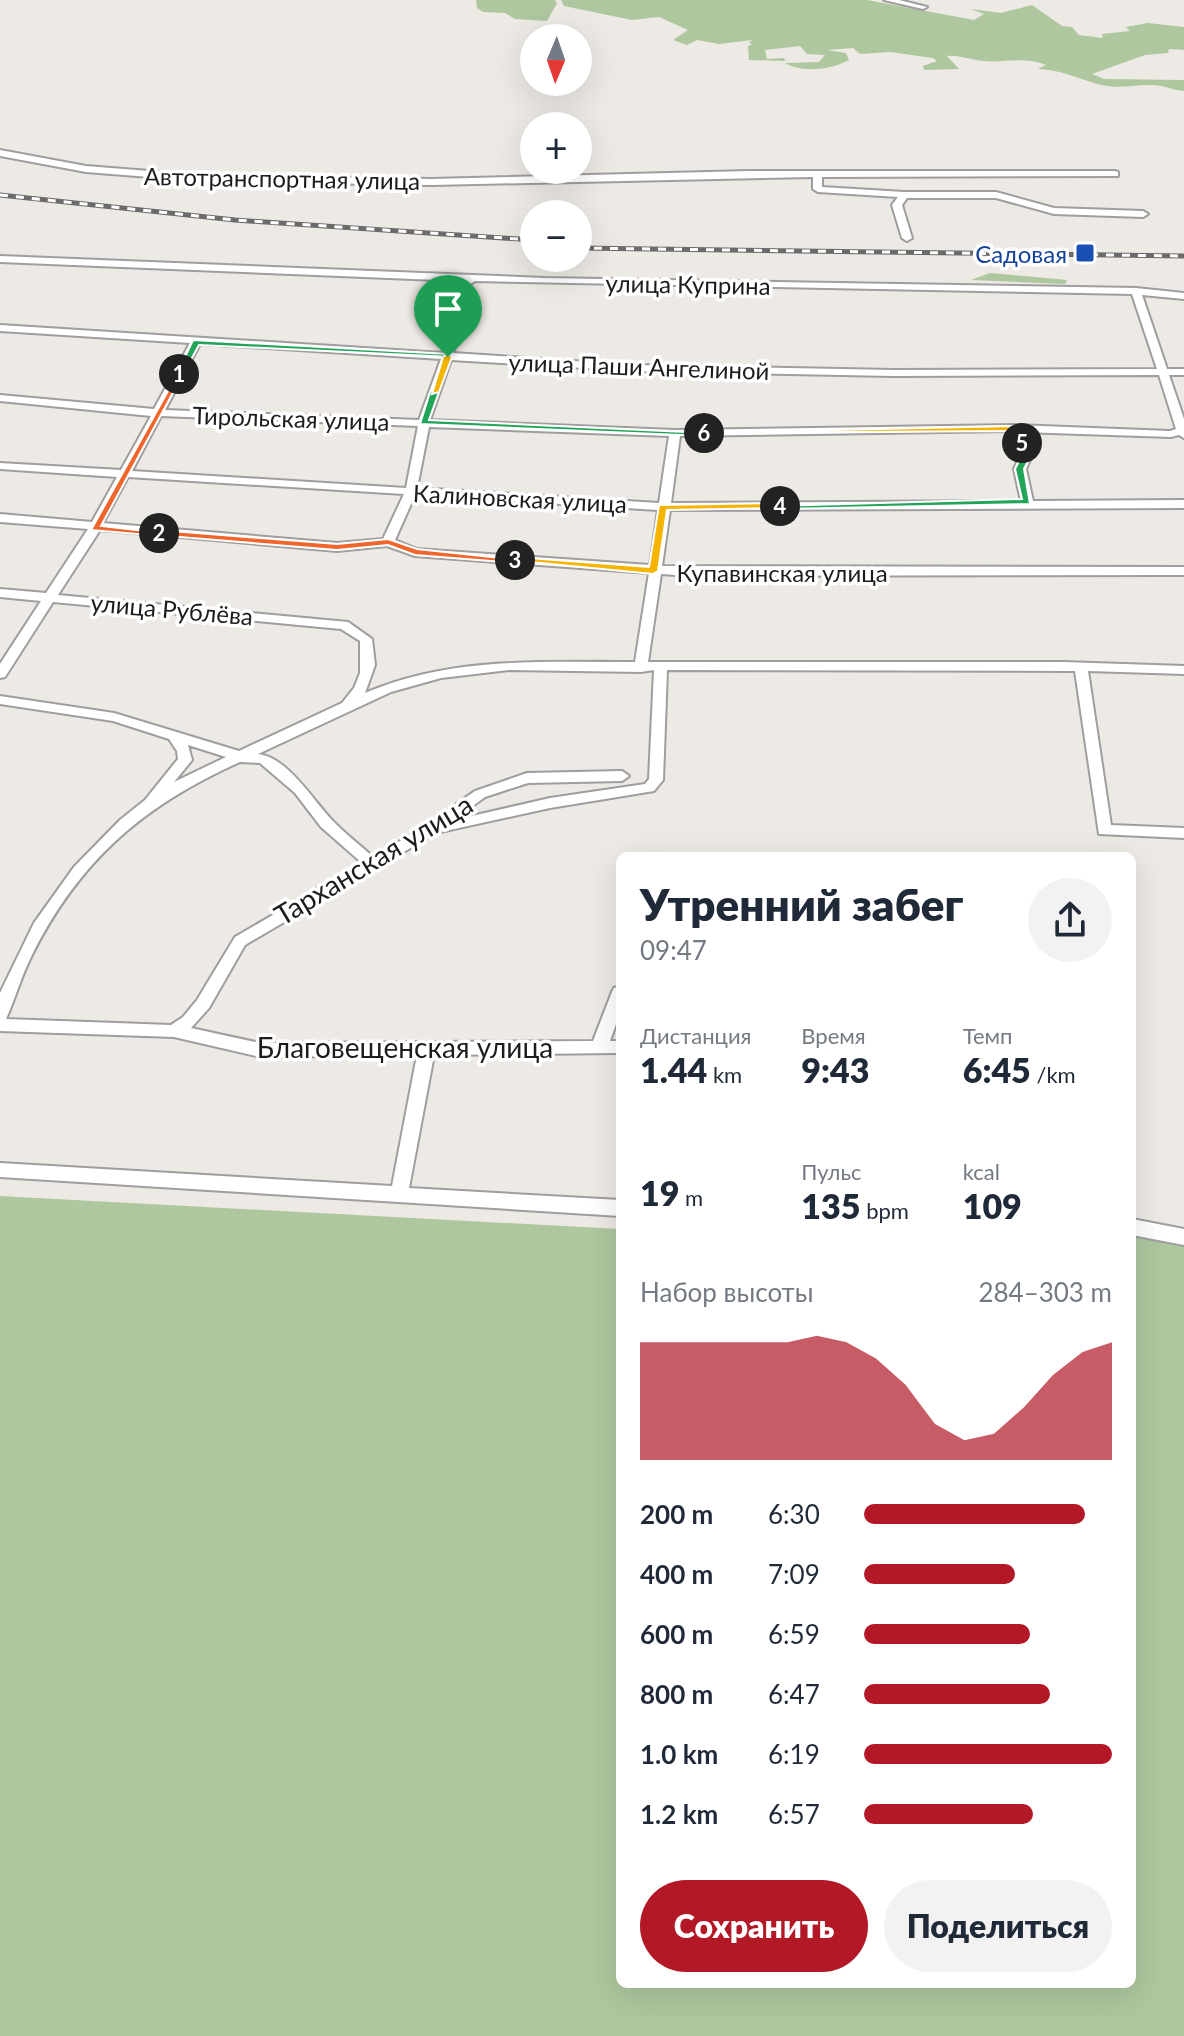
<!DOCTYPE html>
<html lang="ru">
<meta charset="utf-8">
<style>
body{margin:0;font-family:Lato,sans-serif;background:#f2f2f3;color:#1f2937;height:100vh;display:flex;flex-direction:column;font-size:30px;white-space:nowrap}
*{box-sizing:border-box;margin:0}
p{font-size:26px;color:#747a83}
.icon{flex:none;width:44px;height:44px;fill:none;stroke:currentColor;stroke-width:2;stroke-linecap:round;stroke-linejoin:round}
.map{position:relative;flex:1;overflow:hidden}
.details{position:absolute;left:616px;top:852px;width:520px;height:1136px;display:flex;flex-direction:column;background:#fff;border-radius:12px;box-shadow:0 8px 32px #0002}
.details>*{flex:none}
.needle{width:52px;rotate:182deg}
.buttons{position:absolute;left:520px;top:24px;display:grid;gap:16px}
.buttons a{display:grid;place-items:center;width:72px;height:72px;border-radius:50%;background:#fff;box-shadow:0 8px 32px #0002;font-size:40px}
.pin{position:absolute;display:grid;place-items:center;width:68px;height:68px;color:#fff;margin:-82px -34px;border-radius:50% 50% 50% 0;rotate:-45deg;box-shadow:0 0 8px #0007}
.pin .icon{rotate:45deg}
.km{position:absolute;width:40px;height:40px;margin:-20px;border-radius:50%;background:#222;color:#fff;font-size:22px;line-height:40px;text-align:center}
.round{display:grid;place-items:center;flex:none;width:84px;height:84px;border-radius:42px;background:#f2f2f3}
.overview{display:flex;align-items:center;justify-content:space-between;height:136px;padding:0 24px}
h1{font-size:44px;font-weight:800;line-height:60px}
.figures{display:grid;grid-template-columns:repeat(3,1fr);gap:12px;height:136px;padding:8px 24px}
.figures div{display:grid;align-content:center}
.figures b{font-size:34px;font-weight:800}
.figures small{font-size:22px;font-weight:400}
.figures p{font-size:22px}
.chart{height:224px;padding:16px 24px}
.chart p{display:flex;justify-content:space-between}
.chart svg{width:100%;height:144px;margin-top:8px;fill:#b21826;opacity:.7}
.button{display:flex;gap:16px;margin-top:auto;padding:16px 24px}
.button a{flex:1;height:92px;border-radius:48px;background:#b21826;color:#fff;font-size:32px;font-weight:800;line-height:92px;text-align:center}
.button a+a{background:#f2f2f3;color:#1f2937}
ul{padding:0 24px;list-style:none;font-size:26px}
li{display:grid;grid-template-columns:128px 96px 1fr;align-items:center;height:60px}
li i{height:20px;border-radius:10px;background:#b21826}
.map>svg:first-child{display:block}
.forest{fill:#aec79e}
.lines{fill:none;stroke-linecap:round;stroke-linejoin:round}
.minor-casing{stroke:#9e9e9e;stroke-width:4}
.minor{fill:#fff;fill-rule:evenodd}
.rail-casing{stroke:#6b6b6b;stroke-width:5}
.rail{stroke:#fff;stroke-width:3;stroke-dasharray:8;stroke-linecap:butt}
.split-1{fill:#22a559;stroke:#fff;stroke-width:2}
.split-2{fill:#f0652b;stroke:#fff;stroke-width:2}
.split-3{fill:#f0652b;stroke:#fff;stroke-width:2}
.split-4{fill:#f5b400;stroke:#fff;stroke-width:2}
.split-5{fill:#22a559;stroke:#fff;stroke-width:2}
.split-6{fill:#f5b400;stroke:#fff;stroke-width:2}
.split-7{fill:#22a559;stroke:#fff;stroke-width:2}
.split-8{fill:#f5b400;stroke:#fff;stroke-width:2}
.transit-dot{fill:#1a4fb4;stroke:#fff;stroke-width:3}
.labels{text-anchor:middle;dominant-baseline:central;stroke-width:7;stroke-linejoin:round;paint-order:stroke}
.far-street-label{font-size:24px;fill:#1d1d1d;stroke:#fff}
.far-transit-label{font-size:24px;fill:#164399;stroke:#fff;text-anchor:end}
.street-label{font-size:28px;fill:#1d1d1d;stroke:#fff}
</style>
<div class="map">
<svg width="1184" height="2036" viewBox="0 0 1184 2036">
<rect width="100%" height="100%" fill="#ede9e4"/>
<!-- forest -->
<g class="forest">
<polygon points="476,0 555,0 557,3 547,21 515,19 505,13 483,12 477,8"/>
<path d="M561,0H867L974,20L984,14L971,9L1001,13L1032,5L1062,26L1072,27L1079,35L1103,38L1102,34L1130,31L1126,27L1148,23L1184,27V50L1169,49L1168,53L1145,55L1092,74L1104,79L1184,80V91C1173,90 1163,85 1153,85C1134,84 1117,90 1098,84C1076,78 1062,70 1038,69L1046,65C1026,56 1005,63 984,61C970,60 960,55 947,56L959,69L924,70L923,66L937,61L933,58L890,52L860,54L853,48L827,50L846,53L849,60C831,70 802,73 785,63L819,62L825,55L807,54L800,46L765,50L767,59L784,58L785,61L749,60L748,46L753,44L749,43L752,40L719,44L697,40L687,45L673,40L688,30L659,17L632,20L564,6Z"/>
<polygon points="990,273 1067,280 1065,284 971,280"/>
<polygon points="0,1196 620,1229 620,1984 1132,1984 1132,1231 1184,1242 1184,2036 0,2036"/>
</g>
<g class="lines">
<defs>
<g id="minor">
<polygon points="884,0 899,0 927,7 923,9"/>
<polygon points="0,150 86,166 200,175 432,179 749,171 1115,171 1118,172 1118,176 822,177 822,187 904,192 996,192 1054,208 1143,211 1148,214 1143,217 1054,214 996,198 907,198 902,205 912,238 907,241 902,238 892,205 898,197 818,192 813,189 813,177 432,185 200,181 86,172 0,156"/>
<path d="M0,256L545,278L1136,288L1184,293V299L1142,295L1167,369H1184V375H1169L1184,419V438L1179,435L1171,437L1021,432L1033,453L1026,469L1033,501L1184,500V508L670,510L662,566L1184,567V575L689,576L661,574L648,662H1063L1184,666V674L1088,671L1111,825L1184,828V838L1099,834L1075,671L667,670L663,780L654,791L550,808L436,833L245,945L209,1008L191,1028L260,1043L593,1041L612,992L614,988L620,986V1013L610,1041H620V1053L434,1055L409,1188L620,1200V1216L0,1177V1163L392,1186L417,1055L260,1057L174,1037L0,1031V993L34,923L74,867L120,820L145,800L178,759L177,751L169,739L113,721L0,704V696L114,713L239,751L342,703L354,688L360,673V641L341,629L53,602L5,677L0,678V664L41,601L0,597V589L46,593L88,529L0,522V514L92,522L117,477L0,469V463L121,470L151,416L0,401V395L154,409L190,343L0,331V325L443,353L452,328L461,281L0,262ZM475,281L1132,294L1157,369L894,370L634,365L453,353L462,328L470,284ZM200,344L441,359L419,420L165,410ZM451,360L634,371L894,376L1159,375L1176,429L1170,431L1014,425L675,430L430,420ZM161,416L418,426L406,488L132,471ZM429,427L669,436L659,503L417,488ZM1010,431L1021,453L1014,469L1021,501L671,503L680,436ZM128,477L404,494L383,539L337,543L103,523ZM415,495L658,510L650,565L417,549L395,540ZM100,530L337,551L387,546L415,556L649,573L635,662C544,662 451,656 365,693L375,665L372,639L348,622L58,595ZM509,670L641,672L654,670L649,779L645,784L550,798L454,820L485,797L528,783L622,781L629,776L622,771L527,773L475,791L424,827L373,857C359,844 344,833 331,819C313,800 287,757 258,754L391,692L441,678ZM188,745L226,757L174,782L192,760ZM240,762L260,763L295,793L321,827L362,863L235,937L197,1000L183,1017L171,1025L6,1019C15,999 21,977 31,957C79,860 144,805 240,762Z"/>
<polygon points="1132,1219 1184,1229 1184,1245 1132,1235"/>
</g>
</defs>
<!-- minor casing -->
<use href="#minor" class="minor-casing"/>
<!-- minor -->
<use href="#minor" class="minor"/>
<defs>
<g id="rail">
<polyline points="0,195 235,220 534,240"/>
<polyline points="578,248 1184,256"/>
</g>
</defs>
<!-- rail casing -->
<use href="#rail" class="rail-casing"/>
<!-- rail -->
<use href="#rail" class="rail"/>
</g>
<!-- split-1 -->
<polygon class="split-1" points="193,340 448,354 452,357 199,345 182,376 176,376"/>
<!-- split-2 -->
<polygon class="split-2" points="179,371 183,374 101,526 163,533 159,536 91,530"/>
<!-- split-3 -->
<polygon class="split-3" points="159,530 337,544 388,539 417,549 520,560 515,563 415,555 388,545 337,550 155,535"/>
<!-- split-4 -->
<polygon class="split-4" points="780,503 784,508 667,510 658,571 653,574 510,560 515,557 649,567 659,505"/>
<!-- split-5 -->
<polygon class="split-5" points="1019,441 1025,441 1032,453 1024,469 1030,504 780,509 776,506 1022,499 1015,469 1023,453"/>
<!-- split-6 -->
<polygon class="split-6" points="1014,426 1025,445 1019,445 1011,431 699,433"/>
<!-- split-7 -->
<polygon class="split-7" points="435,389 439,392 429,420 708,433 704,436 420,424 430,392"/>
<!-- split-8 -->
<polygon class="split-8" points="448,354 452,357 439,392 432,394 443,357"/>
<!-- markers -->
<rect class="transit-dot" x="1075" y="243" width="20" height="20" rx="4"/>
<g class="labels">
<!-- far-street labels -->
<g class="far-street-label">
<text transform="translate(282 178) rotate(1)">Автотранспортная улица</text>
<text transform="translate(688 284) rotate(1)">улица Куприна</text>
<text transform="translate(639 366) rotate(2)">улица Паши Ангелиной</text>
<text transform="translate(291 418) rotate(2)">Тирольская улица</text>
<text transform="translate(520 498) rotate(3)">Калиновская улица</text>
<text x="782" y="572">Купавинская улица</text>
<text transform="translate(172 609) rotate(5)">улица Рублёва</text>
</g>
<!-- far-transit labels -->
<g class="far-transit-label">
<text x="1067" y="253">Садовая</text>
</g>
<!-- street labels -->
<g class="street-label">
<text transform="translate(373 859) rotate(-31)">Тарханская улица</text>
<text x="405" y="1047">Благовещенская улица</text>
</g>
</g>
</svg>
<div class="buttons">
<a><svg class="needle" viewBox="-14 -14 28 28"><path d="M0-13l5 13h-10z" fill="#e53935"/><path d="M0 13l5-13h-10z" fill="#747a83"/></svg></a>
<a>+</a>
<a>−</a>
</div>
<div class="pin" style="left:448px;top:357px;background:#1e9e55"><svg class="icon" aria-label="arrive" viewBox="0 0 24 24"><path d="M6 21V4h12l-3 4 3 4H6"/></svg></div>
<b class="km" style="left:179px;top:374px">1</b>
<b class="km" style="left:159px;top:533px">2</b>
<b class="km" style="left:515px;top:560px">3</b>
<b class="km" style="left:780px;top:506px">4</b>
<b class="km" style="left:1022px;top:443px">5</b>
<b class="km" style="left:704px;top:433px">6</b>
<section class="details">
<div class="overview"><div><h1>Утренний забег</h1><p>09:47</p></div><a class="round"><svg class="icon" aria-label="share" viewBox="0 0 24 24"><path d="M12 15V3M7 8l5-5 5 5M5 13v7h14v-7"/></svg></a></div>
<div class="figures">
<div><p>Дистанция</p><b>1.44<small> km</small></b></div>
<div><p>Время</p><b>9:43</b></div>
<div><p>Темп</p><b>6:45<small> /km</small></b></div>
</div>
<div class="figures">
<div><b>19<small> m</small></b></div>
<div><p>Пульс</p><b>135<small> bpm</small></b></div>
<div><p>kcal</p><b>109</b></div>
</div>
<div class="chart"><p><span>Набор высоты</span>284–303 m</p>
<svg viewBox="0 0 160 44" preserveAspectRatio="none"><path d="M0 44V8L10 8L20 8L30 8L40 8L50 8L60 6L70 8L80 13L90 21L100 33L110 38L120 36L130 28L140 18L150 11L160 8V44z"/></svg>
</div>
<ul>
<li><b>200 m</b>6:30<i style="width:89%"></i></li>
<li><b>400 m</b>7:09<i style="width:61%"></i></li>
<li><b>600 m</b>6:59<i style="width:67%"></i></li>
<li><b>800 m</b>6:47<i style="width:75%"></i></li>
<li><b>1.0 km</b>6:19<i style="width:100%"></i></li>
<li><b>1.2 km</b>6:57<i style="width:68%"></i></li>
</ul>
<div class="button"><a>Сохранить</a><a>Поделиться</a></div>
</section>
</div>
